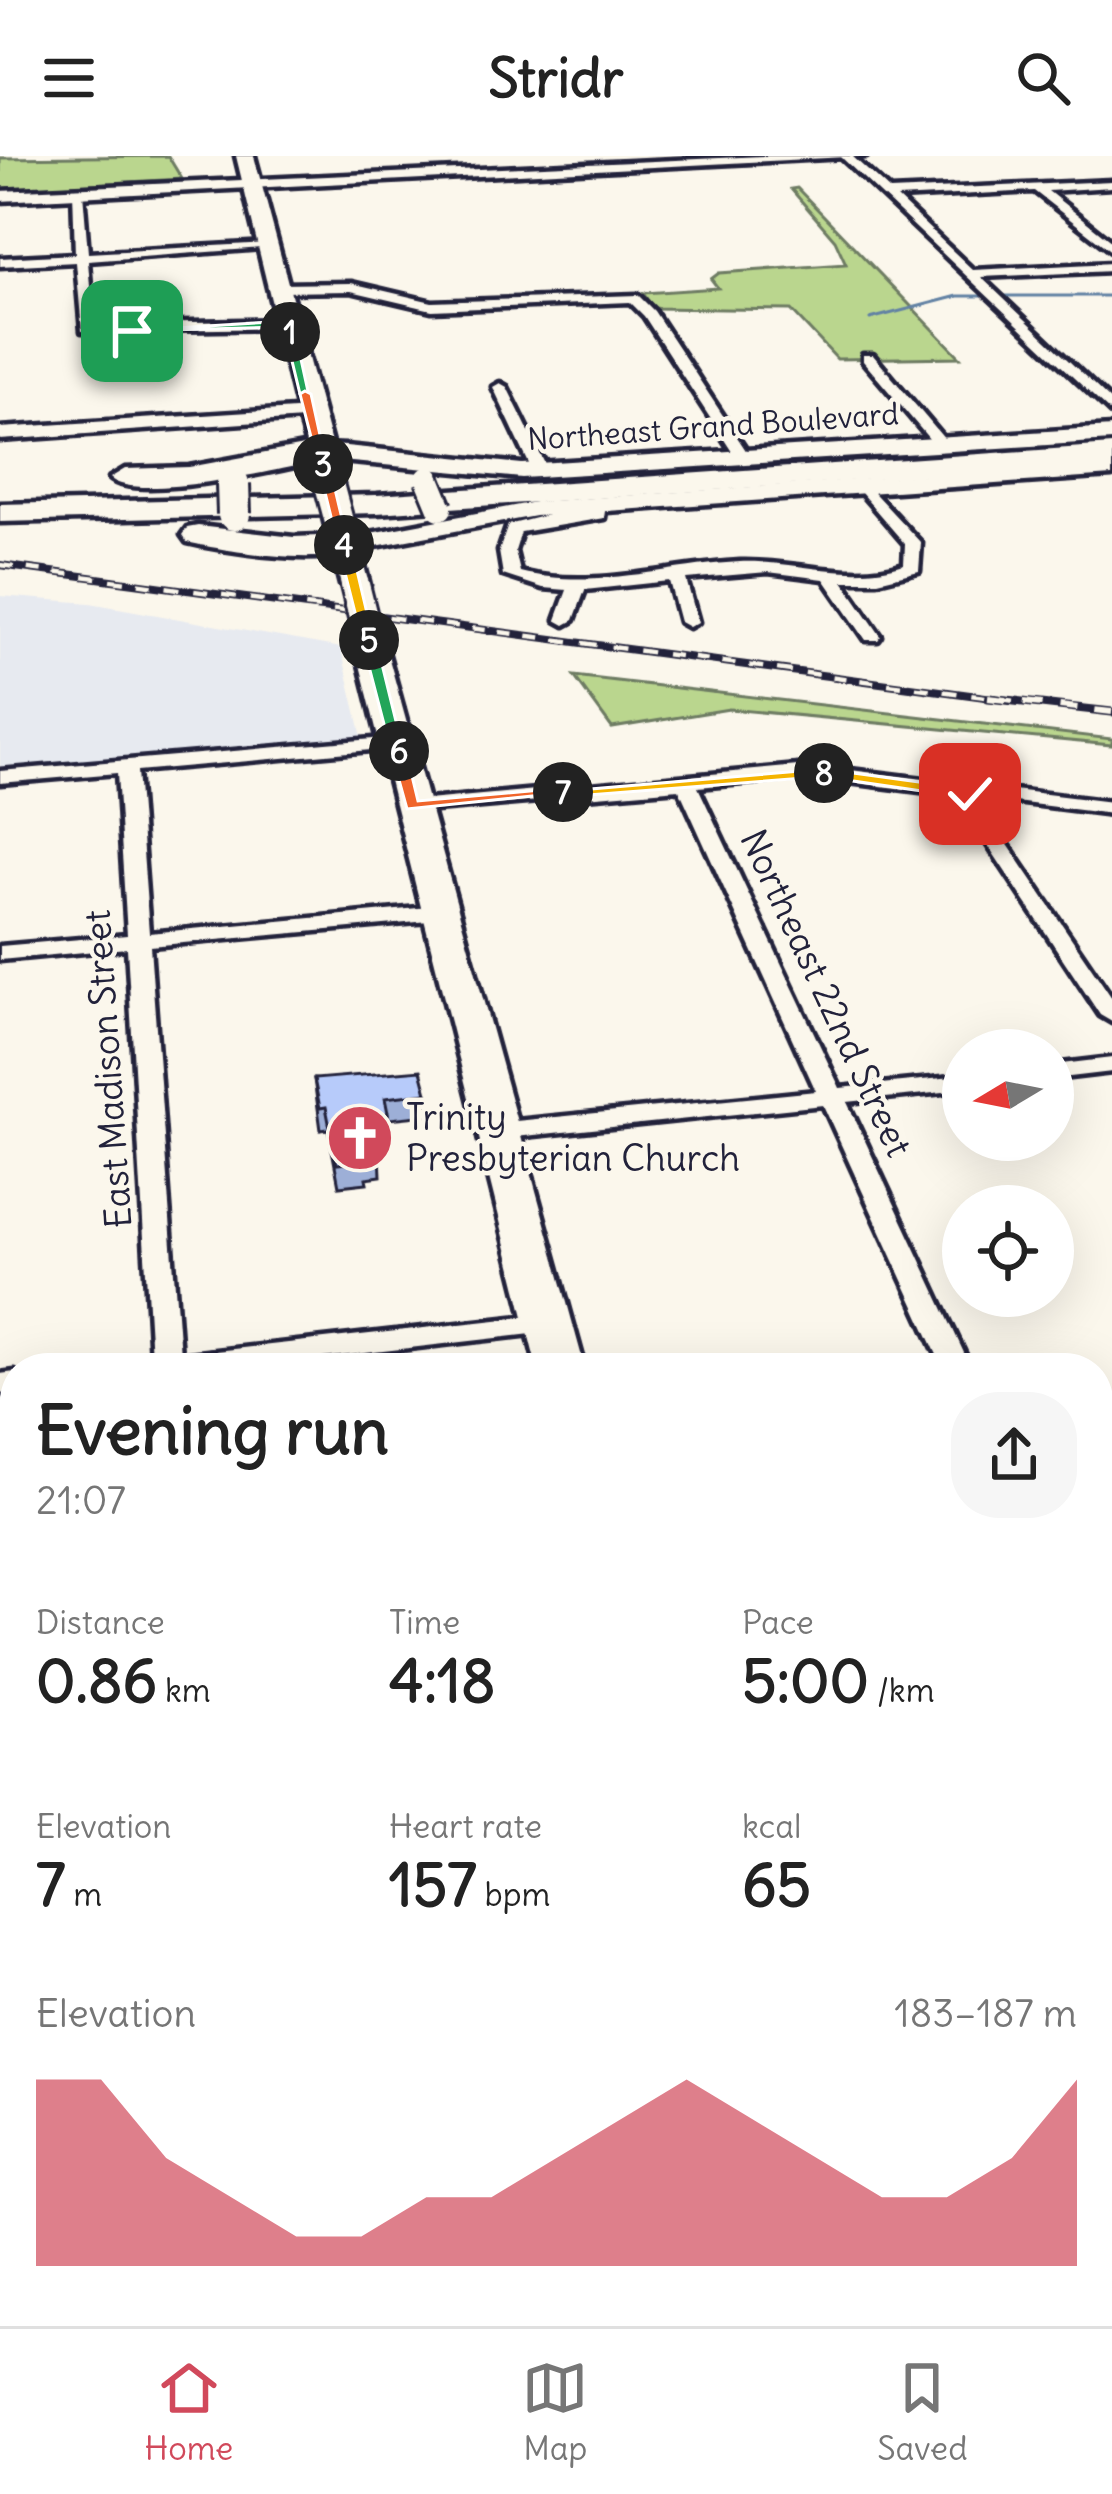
<!DOCTYPE html>
<meta charset="utf-8">
<style>
body{margin:0;font-family:Delius,sans-serif;background:#f6f6f6;color:#222;height:100vh;display:flex;flex-direction:column;font-size:45px;white-space:nowrap}
*{box-sizing:border-box;margin:0}
p{font-size:39px;color:#767676}
.icon{flex:none;width:66px;height:66px;fill:none;stroke:currentColor;stroke-width:2;stroke-linecap:round;stroke-linejoin:round}
.map{position:relative;flex:1;overflow:hidden}
.panel{position:absolute;left:0px;top:1197px;width:1113px;height:975px;display:flex;flex-direction:column;background:#fff;border-radius:48px 48px 0 0;box-shadow:0 12px 48px #0002}
.panel>*{flex:none}
.needle{width:78px;rotate:260deg}
.controls{position:absolute;left:942px;top:873px;display:grid;gap:24px}
.controls a{display:grid;place-items:center;width:132px;height:132px;border-radius:50%;background:#fff;box-shadow:0 12px 48px #0002;font-size:60px}
.pin{position:absolute;display:grid;place-items:center;width:102px;height:102px;color:#fff;margin:-51px;border-radius:24px;box-shadow:0 6px 18px #0006}
.km{position:absolute;width:60px;height:60px;margin:-30px;border-radius:50%;background:#222;color:#fff;font-size:33px;line-height:60px;text-align:center}
.round{display:grid;place-items:center;flex:none;width:126px;height:126px;border-radius:48px;background:#f6f6f6}
.head{display:flex;align-items:center;justify-content:space-between;height:204px;padding:0 36px}
h1{font-size:66px;font-weight:700;line-height:90px}
.figures{display:grid;grid-template-columns:repeat(3,1fr);gap:18px;height:204px;padding:12px 36px}
.figures div{display:grid;align-content:center}
.figures b{font-size:60px;font-weight:700}
.figures small{font-size:33px;font-weight:400}
.figures p{font-size:33px}
.chart{height:336px;padding:24px 36px}
.chart p{display:flex;justify-content:space-between}
.chart svg{width:100%;height:216px;margin-top:12px;fill:#d1495b;opacity:.7}
header{display:flex;justify-content:space-between;align-items:center;height:156px;padding:0 36px;background:#fff;font-size:54px;font-weight:700}
.tabs{display:flex;justify-content:space-around;align-items:center;height:168px;border-top:3px solid #e0e0e0;background:#fff;font-size:33px;color:#767676}
.tabs a{display:grid;justify-items:center;gap:6px}
.tabs .current{color:#d1495b}
.map>svg:first-child{display:block}
.built{fill:#e7eaf0}
.green{fill:#bad68e;stroke:#6e7c64;stroke-width:3}
.lines{fill:none;stroke-linecap:round;stroke-linejoin:round}
.stream-far1{stroke:#6282a4;stroke-width:3}
.stream{stroke:#6282a4;stroke-width:10}
.minor-casing{stroke:#22223b;stroke-width:9}
.tertiary-casing{stroke:#22223b;stroke-width:9}
.secondary-casing{stroke:#22223b;stroke-width:9}
.primary-casing{stroke:#22223b;stroke-width:9}
.motorway-casing{stroke:#22223b;stroke-width:9}
.minor{fill:#fbf7ec;fill-rule:evenodd}
.tertiary{fill:#fbf7ec;fill-rule:evenodd}
.secondary{fill:#fbf7ec;fill-rule:evenodd}
.primary{fill:#fbf7ec;fill-rule:evenodd}
.motorway{fill:#fbf7ec;fill-rule:evenodd}
.rail-far1-casing{stroke:#22223b;stroke-width:8}
.rail-casing{stroke:#22223b;stroke-width:9}
.rail-far1{stroke:#fbf7ec;stroke-width:4.5;stroke-dasharray:14;stroke-linecap:butt}
.rail{stroke:#fbf7ec;stroke-width:6;stroke-dasharray:18;stroke-linecap:butt}
.secondary-bridge-casing{stroke:#22223b;stroke-width:30;stroke-linecap:butt}
.primary-bridge-casing{stroke:#22223b;stroke-width:34;stroke-linecap:butt}
.motorway-bridge-casing{stroke:#22223b;stroke-width:38;stroke-linecap:butt}
.secondary-bridge{stroke:#fbf7ec;stroke-width:24}
.primary-bridge{stroke:#fbf7ec;stroke-width:28}
.motorway-bridge{stroke:#fbf7ec;stroke-width:32}
.wall{fill:#9dafd7;stroke:#22223b;stroke-width:3}
.shaded-wall{fill:#808eaf;stroke:#22223b;stroke-width:3}
.building{fill:#b7cbfa;stroke:#22223b;stroke-width:3}
.split-1{fill:#22a559;stroke:#fff;stroke-width:3}
.split-2{fill:#22a559;stroke:#fff;stroke-width:3}
.split-3{fill:#f0652b;stroke:#fff;stroke-width:3}
.split-4{fill:#f0652b;stroke:#fff;stroke-width:3}
.split-5{fill:#f5b400;stroke:#fff;stroke-width:3}
.split-6{fill:#22a559;stroke:#fff;stroke-width:3}
.split-7{fill:#f0652b;stroke:#fff;stroke-width:3}
.split-8{fill:#f5b400;stroke:#fff;stroke-width:3}
.split-9{fill:#f5b400;stroke:#fff;stroke-width:3}
.labels{text-anchor:middle;dominant-baseline:central;stroke-width:9;stroke-linejoin:round;paint-order:stroke}
.far-street-label{font-size:30px;fill:#22223b;stroke:#fbf7ec}
.street-label{font-size:36px;fill:#22223b;stroke:#fbf7ec}
.poi-label{font-size:36px;fill:#22223b;stroke:#fbf7ec;text-anchor:start}
</style>
<header><svg class="icon" aria-label="menu" viewBox="0 0 24 24"><path d="M4 6h16M4 12h16M4 18h16"/></svg>Stridr<svg class="icon" aria-label="search" viewBox="0 0 24 24"><circle cx="10" cy="10" r="6"/><path d="M15 15l6 6"/></svg></header>
<div class="map">
<svg width="1112" height="2170" viewBox="0 0 1112 2170">
<rect width="100%" height="100%" fill="#fbf7ec"/>
<filter id="ink" filterUnits="userSpaceOnUse"><feTurbulence type="fractalNoise" baseFrequency=".00833" numOctaves="2"/><feDisplacementMap in="SourceGraphic" scale="24" xChannelSelector="R" yChannelSelector="G"/><feConvolveMatrix kernelMatrix="1 2 1 2 8 2 1 2 1" color-interpolation-filters="sRGB"/></filter>
<g filter="url(#ink)">
<!-- built -->
<g class="built">
<polygon points="0,440 90,447 341,492 362,581 0,615"/>
<polygon points="1098,2020 1112,2020 1112,2170 862,2170 859,2157 1098,2157"/>
</g>
<!-- green -->
<g class="green">
<polygon points="168,0 182,23 0,33 0,2"/>
<polygon points="797,32 960,201 837,203 791,154 653,152 643,137 718,132 711,123 719,117 846,108 835,84 791,33"/>
<polygon points="574,520 1112,583 1112,589 729,553 612,572"/>
<polygon points="15,2057 15,2157 64,2157 57,2170 0,2170 0,2074"/>
</g>
<g class="lines">
<!-- stream-far1 -->
<polyline class="stream-far1" points="870,163 958,140 1112,140"/>
<!-- stream -->
<polyline class="stream" points="114,2170 120,2157"/>
<defs>
<g id="minor">
<polygon points="852,0 890,35 1112,25 1112,31 1048,35 1112,86 1112,96 1034,35 897,42 973,114 1112,107 1112,115 981,121 1112,246 1112,258 841,1"/>
<polygon points="73,34 83,36 88,97 268,87 274,91 88,105 93,168 288,164 295,168 288,172 82,175 76,106 0,110 0,102 75,98"/>
<polygon points="351,127 432,146 638,139 654,155 751,302 738,305 644,160 630,146 432,154 351,135 279,136 272,132 279,128"/>
<polygon points="863,199 873,199 946,285 946,291 936,291 863,205"/>
<polygon points="500,227 507,231 548,314 546,317 532,314 493,231"/>
<path d="M863,325L921,387L919,415L878,425H843L881,480L878,484H866L824,423L768,416L686,423L698,466L689,471L680,466L669,425L585,434L574,464L565,469L556,464L567,434L543,432L503,419L499,395L508,369L551,358L590,355L592,345L598,343L606,348L604,362L521,376L515,395L520,416C594,434 665,410 740,406C794,404 852,426 904,408L905,388L855,330Z"/>
<polygon points="397,581 407,587 404,591 137,615 149,777 440,750 451,757 440,764 150,790 180,1199 549,1158 563,1167 549,1176 235,1212 134,1212 138,1205 151,1202 127,792 0,804 0,790 127,779 117,617 0,627 0,615"/>
<polygon points="809,609 1112,646 1112,658 982,642 992,665 1112,842 1112,866 1100,859 972,665 960,640 809,621 698,631 840,932 963,920 963,934 847,946 971,1212 943,1212 823,949 496,983 483,975 496,967 816,935 679,633 412,656 402,650 405,646"/>
<polygon points="1112,902 1112,916 1053,923 1053,909"/>
<polygon points="15,1216 15,1236 0,1238 0,1218"/>
<polygon points="1112,1414 1112,1438 1098,1440 1098,1416"/>
<polygon points="1098,1503 1112,1511 1112,1560 1098,1552"/>
<rect x="1098" y="1970" width="14" height="38"/>
</g>
<g id="tertiary">
<polygon points="763,0 866,0 0,45 0,35"/>
<polygon points="310,252 317,254 317,262 0,284 0,272"/>
</g>
<g id="secondary">
<polygon points="1112,271 1112,285 522,322 320,303 309,296 320,289 346,290 522,308"/>
<polygon points="1112,306 1112,320 535,360 344,396 332,389 344,382 535,346"/>
</g>
<g id="primary">
<polygon points="236,0 254,0 340,321 336,327 327,329 314,321"/>
<polygon points="338,354 352,362 369,429 365,435 355,438 341,429 324,362"/>
<polygon points="368,472 383,481 585,1212 537,1212 353,481"/>
<polygon points="776,2157 848,2157 851,2170 779,2170"/>
</g>
<g id="motorway">
<path d="M320,287L330,290L335,296L330,302C293,311 134,348 110,322L125,313L189,311Z"/>
<polygon points="1112,289 1112,307 377,357 0,366 0,348 377,339"/>
<path d="M198,370L294,381L344,379L360,389C338,414 219,394 187,386L182,379L187,372Z"/>
</g>
</defs>
<!-- minor casing -->
<use href="#minor" class="minor-casing"/>
<!-- tertiary casing -->
<use href="#tertiary" class="tertiary-casing"/>
<!-- secondary casing -->
<use href="#secondary" class="secondary-casing"/>
<!-- primary casing -->
<use href="#primary" class="primary-casing"/>
<!-- motorway casing -->
<use href="#motorway" class="motorway-casing"/>
<!-- minor -->
<use href="#minor" class="minor"/>
<!-- tertiary -->
<use href="#tertiary" class="tertiary"/>
<!-- secondary -->
<use href="#secondary" class="secondary"/>
<!-- primary -->
<use href="#primary" class="primary"/>
<!-- motorway -->
<use href="#motorway" class="motorway"/>
<defs>
<polyline id="rail-far1" points="0,409 1015,545"/>
<polyline id="rail" points="988,542 1112,556"/>
</defs>
<!-- rail-far1 casing -->
<use href="#rail-far1" class="rail-far1-casing"/>
<!-- rail casing -->
<use href="#rail" class="rail-casing"/>
<!-- rail-far1 -->
<use href="#rail-far1" class="rail-far1"/>
<!-- rail -->
<use href="#rail" class="rail"/>
<defs>
<polyline id="secondary-bridge" points="428,323 440,352"/>
<g id="primary-bridge">
<polyline points="327,321 338,362"/>
<polyline points="355,429 368,481"/>
</g>
<polyline id="motorway-bridge" points="233,328 234,358"/>
</defs>
<!-- secondary-bridge casing -->
<use href="#secondary-bridge" class="secondary-bridge-casing"/>
<!-- primary-bridge casing -->
<use href="#primary-bridge" class="primary-bridge-casing"/>
<!-- motorway-bridge casing -->
<use href="#motorway-bridge" class="motorway-bridge-casing"/>
<!-- secondary-bridge -->
<use href="#secondary-bridge" class="secondary-bridge"/>
<!-- primary-bridge -->
<use href="#primary-bridge" class="primary-bridge"/>
<!-- motorway-bridge -->
<use href="#motorway-bridge" class="motorway-bridge"/>
</g>
<!-- wall -->
<polygon class="wall" points="314,923 427,937 428,959 389,963 390,978 376,982 380,998 381,1020 366,1022 367,1027 339,1030 328,973 321,974"/>
<!-- shaded-wall -->
<polygon class="shaded-wall" points="388,957 390,978 373,983 371,961"/>
<!-- building -->
<polygon class="building" points="421,914 427,937 385,942 388,957 371,961 380,998 364,1000 365,1005 337,1008 326,951 320,952 314,923"/>
</g>
<!-- split-1 -->
<polygon class="split-1" points="288,165 294,178 284,171 127,175"/>
<!-- split-2 -->
<polygon class="split-2" points="290,173 295,176 309,240 300,238 285,176"/>
<!-- split-3 -->
<polygon class="split-3" points="305,235 311,238 327,311 318,308 300,238"/>
<!-- split-4 -->
<polygon class="split-4" points="323,305 329,308 349,392 338,389 318,308"/>
<!-- split-5 -->
<polygon class="split-5" points="344,386 351,389 374,487 362,484 338,389"/>
<!-- split-6 -->
<polygon class="split-6" points="369,480 376,484 404,598 391,595 362,484"/>
<!-- split-7 -->
<polygon class="split-7" points="399,591 406,595 418,645 563,632 571,636 407,653 391,595"/>
<!-- split-8 -->
<polygon class="split-8" points="824,613 830,620 563,641 556,636"/>
<!-- split-9 -->
<polygon class="split-9" points="824,613 970,633 978,638 970,642 819,620"/>
<!-- icons -->
<defs>
<symbol id="church-disc" viewBox="-11 -11 22 22"><circle r="9.5" fill="#d1495b" stroke="#fbf7ec"/><path d="M-1.2-6h2.4v3.5h3.3v2.4h-3.3V6h-2.4V-.1h-3.3v-2.4h3.3Z" fill="#fff"/></symbol>
</defs>
<g fill-rule="evenodd">
<use href="#church-disc" x="322" y="944" width="76" height="76"/>
</g>
<g class="labels">
<!-- far-street labels -->
<g class="far-street-label">
<text transform="translate(713 270) rotate(-4)">Northeast Grand Boulevard</text>
</g>
<!-- street labels -->
<g class="street-label">
<text transform="translate(826 837) rotate(65)">Northeast 22nd Street</text>
<text transform="translate(108 913) rotate(-94)">East Madison Street</text>
</g>
<!-- poi labels -->
<g class="poi-label">
<text x="406" y="961">Trinity<tspan x="406" dy="41">Presbyterian Church</tspan></text>
</g>
</g>
</svg>
<div class="controls">
<a><svg class="needle" viewBox="-14 -14 28 28"><path d="M0-13l5 13h-10z" fill="#e53935"/><path d="M0 13l5-13h-10z" fill="#767676"/></svg></a>
<a><svg class="icon" aria-label="locate" viewBox="0 0 24 24"><circle cx="12" cy="12" r="6"/><path d="M12 2v4M12 18v4M2 12h4M18 12h4"/></svg></a>
</div>
<div class="pin" style="left:132px;top:175px;background:#1e9e55"><svg class="icon" aria-label="arrive" viewBox="0 0 24 24"><path d="M6 21V4h12l-3 4 3 4H6"/></svg></div>
<div class="pin" style="left:970px;top:638px;background:#d93025"><svg class="icon" aria-label="check" viewBox="0 0 24 24"><path d="M5 12l5 5 9-10"/></svg></div>
<b class="km" style="left:290px;top:176px">1</b>
<b class="km" style="left:323px;top:308px">3</b>
<b class="km" style="left:344px;top:389px">4</b>
<b class="km" style="left:369px;top:484px">5</b>
<b class="km" style="left:399px;top:595px">6</b>
<b class="km" style="left:563px;top:636px">7</b>
<b class="km" style="left:824px;top:617px">8</b>
<section class="panel">
<div class="head"><div><h1>Evening run</h1><p>21:07</p></div><a class="round"><svg class="icon" aria-label="share" viewBox="0 0 24 24"><path d="M12 15V3M7 8l5-5 5 5M5 13v7h14v-7"/></svg></a></div>
<div class="figures">
<div><p>Distance</p><b>0.86<small> km</small></b></div>
<div><p>Time</p><b>4:18</b></div>
<div><p>Pace</p><b>5:00<small> /km</small></b></div>
</div>
<div class="figures">
<div><p>Elevation</p><b>7<small> m</small></b></div>
<div><p>Heart rate</p><b>157<small> bpm</small></b></div>
<div><p>kcal</p><b>65</b></div>
</div>
<div class="chart"><p><span>Elevation</span>183–187 m</p>
<svg viewBox="0 0 160 44" preserveAspectRatio="none"><path d="M0 44V6L10 6L20 22L30 30L40 38L50 38L60 30L70 30L80 22L90 14L100 6L110 14L120 22L130 30L140 30L150 22L160 6V44z"/></svg>
</div>
</section>
</div>
<nav class="tabs">
<a class="current"><svg class="icon" aria-label="home" viewBox="0 0 24 24"><path d="M3 11l9-7 9 7M6 9v11h12V9"/></svg>Home</a>
<a><svg class="icon" aria-label="map" viewBox="0 0 24 24"><path d="M3 6l6-2 6 2 6-2v14l-6 2-6-2-6 2zM9 4v14M15 6v14"/></svg>Map</a>
<a><svg class="icon" aria-label="saved" viewBox="0 0 24 24"><path d="M7 4h10v16l-5-4-5 4z"/></svg>Saved</a>
</nav>
